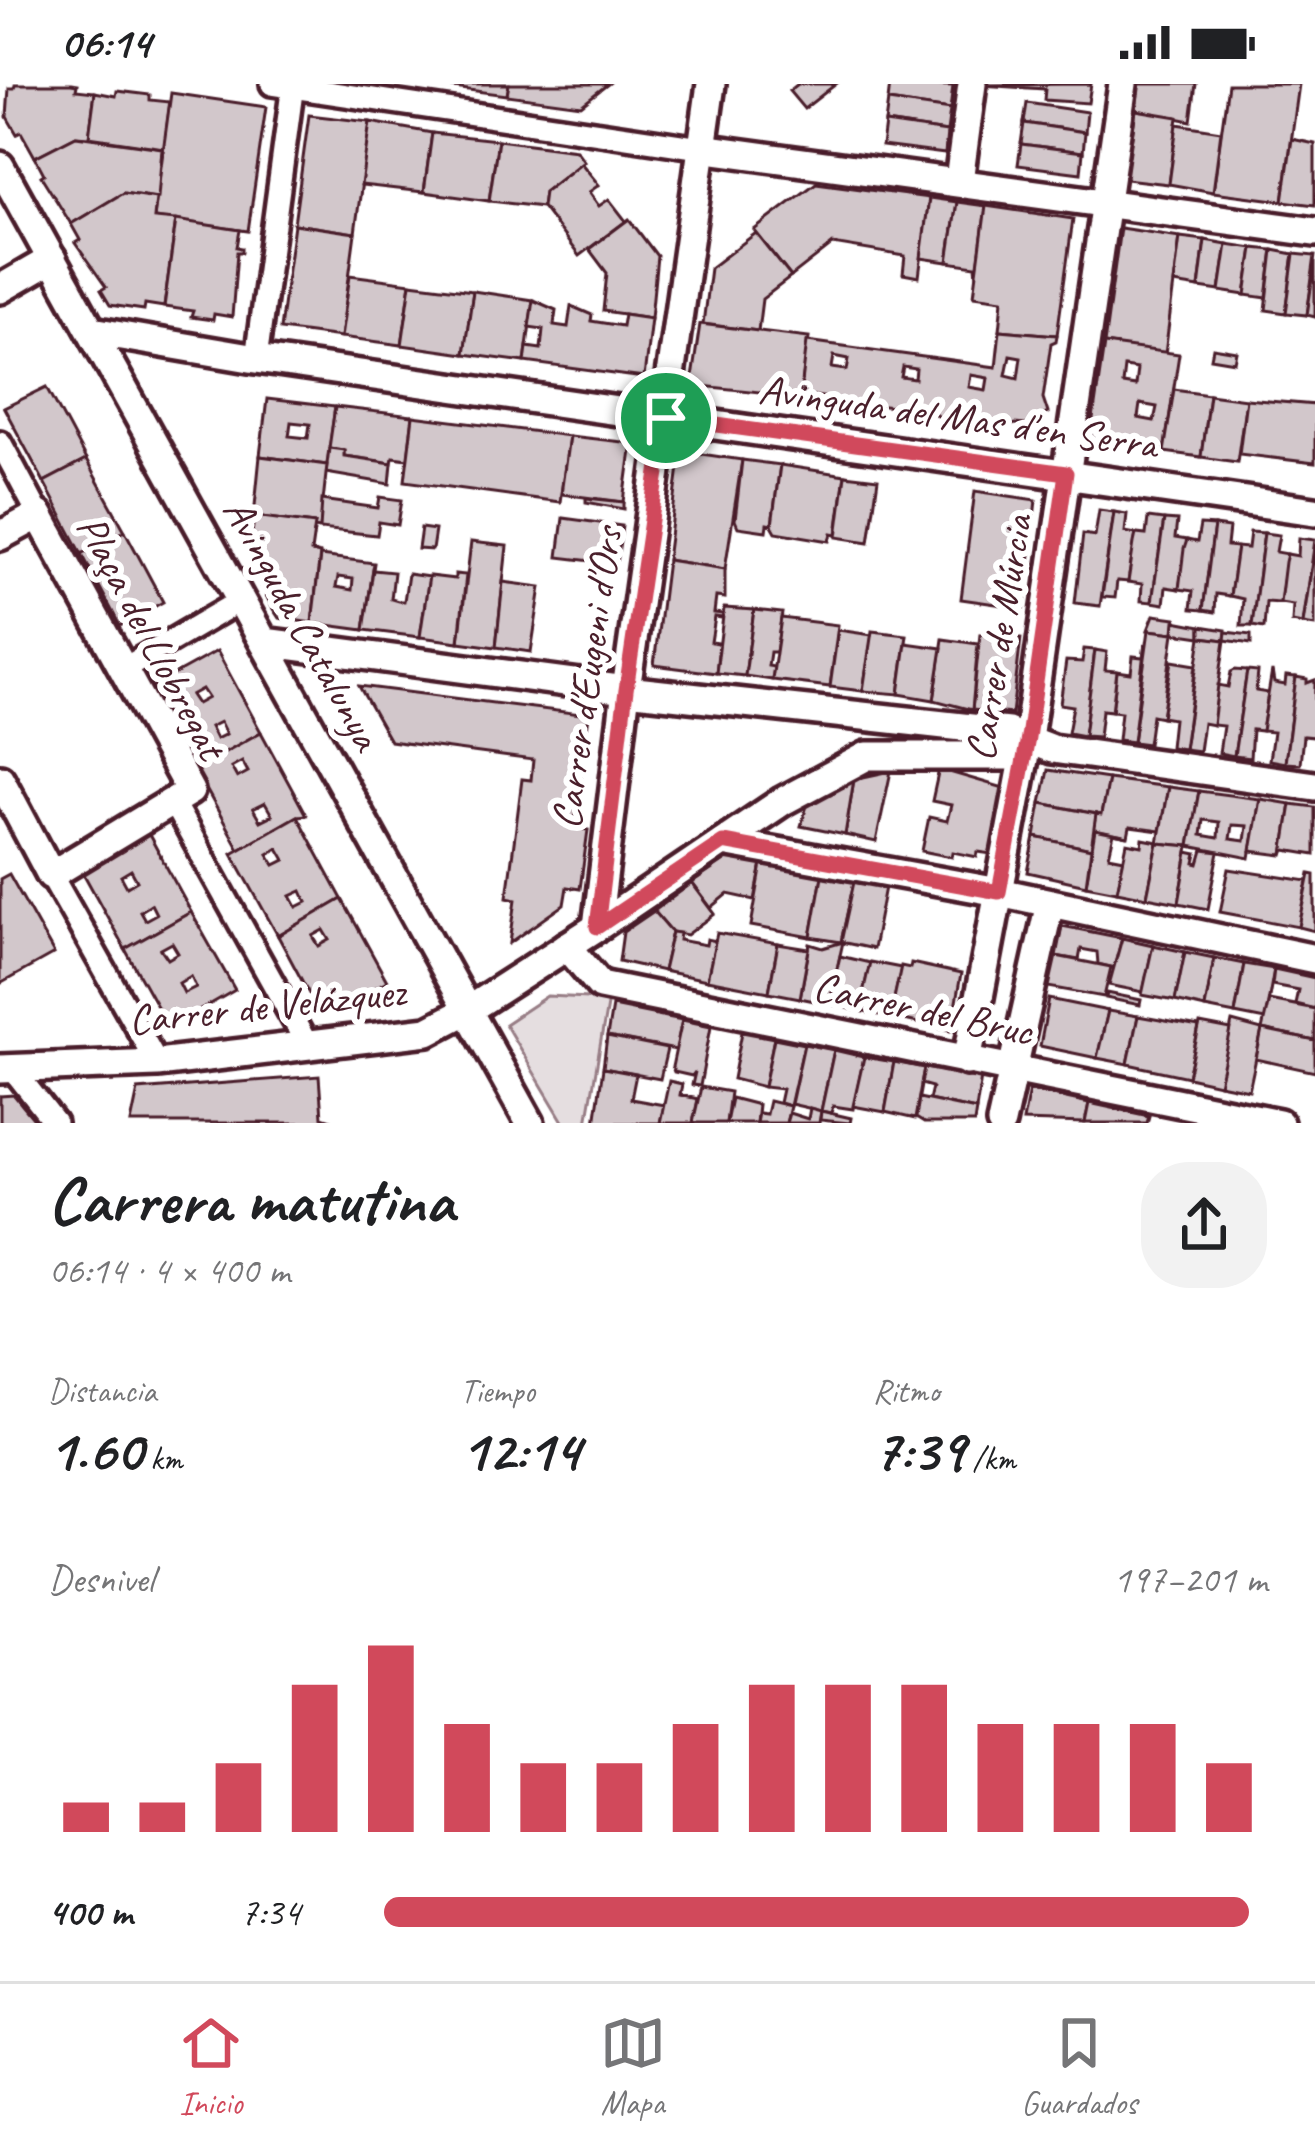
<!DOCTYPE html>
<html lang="es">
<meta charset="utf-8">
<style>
body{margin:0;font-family:Caveat,sans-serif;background:#f2f2f2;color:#202124;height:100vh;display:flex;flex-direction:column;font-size:45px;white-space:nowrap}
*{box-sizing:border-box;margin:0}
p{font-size:39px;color:#757577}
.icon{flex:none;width:66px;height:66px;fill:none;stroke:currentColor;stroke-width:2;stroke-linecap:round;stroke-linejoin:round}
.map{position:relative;height:1039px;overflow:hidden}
.sheet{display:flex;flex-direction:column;background:#fff;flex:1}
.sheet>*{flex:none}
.pin{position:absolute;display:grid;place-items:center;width:102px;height:102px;color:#fff;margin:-51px;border:6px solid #fff;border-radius:50%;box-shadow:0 3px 12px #0007}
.round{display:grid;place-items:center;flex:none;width:126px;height:126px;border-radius:48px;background:#f2f2f2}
.head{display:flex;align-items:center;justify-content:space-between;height:204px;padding:0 48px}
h1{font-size:66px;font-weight:600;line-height:90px}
.metrics{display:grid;grid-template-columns:repeat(3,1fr);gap:18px;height:204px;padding:12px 48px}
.metrics div{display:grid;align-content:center}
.metrics b{font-size:60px;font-weight:600}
.metrics small{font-size:33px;font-weight:400}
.metrics p{font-size:33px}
.chart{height:336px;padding:24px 48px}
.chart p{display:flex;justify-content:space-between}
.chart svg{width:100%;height:216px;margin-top:12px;stroke:#d1495b;stroke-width:6}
ul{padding:0 48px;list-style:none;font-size:39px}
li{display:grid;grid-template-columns:192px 144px 1fr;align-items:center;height:90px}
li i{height:30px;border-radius:15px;background:#d1495b}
.status{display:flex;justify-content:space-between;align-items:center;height:84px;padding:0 60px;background:#fff;direction:ltr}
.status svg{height:33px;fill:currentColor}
.tabs{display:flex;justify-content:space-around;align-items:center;height:168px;border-top:3px solid #e0e0e0;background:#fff;font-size:33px;color:#757577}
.tabs a{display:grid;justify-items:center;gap:6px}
.tabs .selected{color:#d1495b}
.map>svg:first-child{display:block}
.green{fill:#e5dee0;stroke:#987e86;stroke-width:3}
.building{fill:#d2c7cb;stroke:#4a1f2b;stroke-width:3;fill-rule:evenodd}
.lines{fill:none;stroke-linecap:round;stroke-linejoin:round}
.pedestrian-casing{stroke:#4a1f2b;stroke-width:30}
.minor-casing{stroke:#4a1f2b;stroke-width:36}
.pedestrian{stroke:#fff;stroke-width:21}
.minor{stroke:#fff;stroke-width:27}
.route-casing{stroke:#fff;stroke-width:24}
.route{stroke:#d1495b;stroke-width:15}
.labels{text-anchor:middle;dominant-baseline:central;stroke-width:12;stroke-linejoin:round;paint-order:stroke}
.street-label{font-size:42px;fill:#4a1f2b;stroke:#fff}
</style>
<div class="status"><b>06:14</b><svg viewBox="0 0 49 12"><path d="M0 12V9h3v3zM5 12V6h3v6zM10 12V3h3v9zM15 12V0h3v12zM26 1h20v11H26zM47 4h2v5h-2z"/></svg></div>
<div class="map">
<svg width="1315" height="1039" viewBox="0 0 1315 1039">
<rect width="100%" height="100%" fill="#fff"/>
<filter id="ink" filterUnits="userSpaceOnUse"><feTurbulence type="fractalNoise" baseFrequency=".00833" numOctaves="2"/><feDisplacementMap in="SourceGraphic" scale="24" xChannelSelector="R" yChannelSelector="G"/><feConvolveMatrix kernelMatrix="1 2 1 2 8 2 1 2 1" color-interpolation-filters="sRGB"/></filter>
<g filter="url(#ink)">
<!-- green -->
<polygon class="green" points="547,912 608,915 587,1039 564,1039 505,940"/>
<!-- building -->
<g class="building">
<polygon points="15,0 71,0 77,1 76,6 95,8 89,53 76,52 35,73 21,48 17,50 7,33 9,4 14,4"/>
<polygon points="454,0 509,0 507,11 453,4"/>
<polygon points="509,0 608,0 581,21 507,11"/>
<polygon points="798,0 836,0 804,25 789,7"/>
<polygon points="890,0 953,2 950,26 888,17"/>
<polygon points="1091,0 1088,19 1044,16 1045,5 980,1"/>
<polygon points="1196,0 1191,37 1136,26 1139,0"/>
<polygon points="1228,0 1299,0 1283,117 1213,108"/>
<polygon points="117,7 150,11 150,16 170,18 164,64 89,53 95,8 116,12"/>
<polygon points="171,9 266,23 248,147 154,134"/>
<polygon points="888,17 950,26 947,48 885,39"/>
<polygon points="1027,19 1087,28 1085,48 1024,39"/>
<polygon points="1136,26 1178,33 1169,100 1125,95"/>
<polygon points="309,31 370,38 355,149 294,140"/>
<polygon points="370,38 432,49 424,108 361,101"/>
<polygon points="885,39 947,48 945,70 882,62"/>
<polygon points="1024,39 1085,48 1083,68 1021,60"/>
<polygon points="1177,40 1221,47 1213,108 1169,100"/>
<polygon points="432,49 498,56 489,117 424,108"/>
<polygon points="76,52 162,64 158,114 123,109 71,140 41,92 44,90 35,73"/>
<polygon points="1292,55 1315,60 1315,121 1283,117"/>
<polygon points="498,56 576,66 584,77 544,108 542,123 489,117"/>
<polygon points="1021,60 1083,68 1081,89 1018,81"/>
<polygon points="581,79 599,101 589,108 599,122 609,115 626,137 579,172 542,123 544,108"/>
<polygon points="816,99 929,114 919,193 903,190 905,172 833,160 791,193 754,146"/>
<polygon points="123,109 156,114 154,134 176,136 164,223 145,220 144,226 110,221 101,206 106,203 75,159 80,156 71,140"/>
<polygon points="929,114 957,118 948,178 921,174"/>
<polygon points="957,118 986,122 977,192 976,182 948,178"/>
<polygon points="986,122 1073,135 1057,251 1000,246 1003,215 974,211"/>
<polygon points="629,135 657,172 651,234 603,227 607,189 589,165"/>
<polygon points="176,136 240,146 237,163 242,164 242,168 237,168 232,233 214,230 213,236 191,233 193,227 164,223"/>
<polygon points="294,140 355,149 341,253 280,245"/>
<polygon points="1120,144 1180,153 1165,270 1104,260"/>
<polygon points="756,149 791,193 762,215 758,247 703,240 710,184"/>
<polygon points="1180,153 1205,156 1199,204 1174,200"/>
<polygon points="1205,156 1227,160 1220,207 1199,204"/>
<polygon points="1227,160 1253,164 1246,211 1220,207"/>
<polygon points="1253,164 1273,166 1267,214 1246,211"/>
<polygon points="1273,166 1294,170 1286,229 1266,226"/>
<polygon points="1294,170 1315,172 1307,231 1286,229"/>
<polygon points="1315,178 1315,233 1307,231"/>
<polygon points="350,191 411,199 402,261 341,253"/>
<polygon points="411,199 473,207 464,270 402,261"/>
<polygon points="473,207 533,216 525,278 464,270"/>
<polygon points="533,216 556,226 554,241 568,243 571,222 592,231 591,237 622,242 624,230 651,234 644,294 525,278 527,263 541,265 543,245 529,243"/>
<polygon points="700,240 809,253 800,312 691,301"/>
<path d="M1000,246L1057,251L1056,257L1051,259L1043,314L1048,329L1042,332L1040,339L1046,344L1040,348L1035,342L1015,340L1005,344L1001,338L946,330L941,335L932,328L877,321L872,326L863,319L808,311L800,316L807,257L996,283ZM1010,271L1021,273L1018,294L1006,291ZM834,272L849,275L847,286L832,284ZM903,283L916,285L915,295L901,293ZM971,291L988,294L986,306L969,303Z"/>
<path d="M1104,260L1179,270L1164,368L1090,356ZM1124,283L1137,285L1135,302L1122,300ZM1140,320L1157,323L1154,337L1138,334Z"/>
<polygon points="1213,264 1237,268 1235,278 1211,274"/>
<polygon points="47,303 86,376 44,398 4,324"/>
<polygon points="1174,305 1209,310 1201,373 1164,368"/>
<polygon points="1209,310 1246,315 1237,378 1201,373"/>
<path d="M267,315L335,323L327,381L260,372ZM291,338L310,340L308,354L289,352Z"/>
<polygon points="1246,315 1315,321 1315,379 1239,370"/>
<polygon points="335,323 413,332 408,375 393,373 392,379 373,376 344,372 344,366 329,364"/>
<polygon points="413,332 569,352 560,418 405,397"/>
<polygon points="569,352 632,359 624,418 561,410"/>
<polygon points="329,364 344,366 344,372 392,379 390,400 326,389"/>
<polygon points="681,367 742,376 725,485 667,476"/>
<polygon points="260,372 327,381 320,445 314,444 315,440 254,432"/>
<polygon points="86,376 125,447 82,470 44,398"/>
<polygon points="742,376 780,381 772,441 767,440 766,447 738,443 735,436"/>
<polygon points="780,381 845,391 837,450 832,449 830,457 776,448 772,441"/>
<polygon points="845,391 878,395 869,458 837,453"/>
<polygon points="975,407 1036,416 1024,524 961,515"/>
<polygon points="380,413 402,416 398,441 379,438 377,451 320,445 322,416 378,424"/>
<polygon points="586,414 624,418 624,425 586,418"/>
<polygon points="1099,426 1114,428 1100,522 1075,519 1083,450 1095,452"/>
<polygon points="1114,428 1127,430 1125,448 1136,450 1128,498 1117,497 1115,514 1102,513"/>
<polygon points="254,432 315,440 311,468 320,470 312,539 279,534 273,525 249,478"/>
<polygon points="563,434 622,442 617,480 558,473"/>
<polygon points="1148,434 1164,436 1152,518 1141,517 1142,500 1128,498 1134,459 1136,450 1146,451"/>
<polygon points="1164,436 1177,437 1175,454 1187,456 1179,505 1166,503 1164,520 1152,518"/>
<polygon points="1200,441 1214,442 1203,526 1191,525 1193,507 1179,505 1184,465 1187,456 1197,458"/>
<polygon points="1214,442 1229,444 1227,462 1237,463 1230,512 1216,510 1215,528 1203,526"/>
<polygon points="421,444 435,446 432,466 418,465"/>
<polygon points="125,447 163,518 120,542 82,470"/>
<polygon points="1250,448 1264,449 1252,542 1241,542 1243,515 1230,512 1237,463 1248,464"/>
<polygon points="1264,449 1279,451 1276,468 1287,470 1280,519 1266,518 1264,544 1252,542"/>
<polygon points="1299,454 1315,456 1303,540 1292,538 1293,521 1280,519 1285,478 1287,470 1298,472"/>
<polygon points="471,458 507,462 496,563 459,558"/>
<polygon points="1315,460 1315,542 1303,540"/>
<path d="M320,472L374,479L364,546L312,539ZM338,493L353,495L352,506L336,503Z"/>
<polygon points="667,476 725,485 725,514 716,513 714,529 723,530 722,534 715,533 711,558 719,559 716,589 654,581"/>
<polygon points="373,486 394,488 391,515 398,517 404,517 408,490 429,493 420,553 364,546"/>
<polygon points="455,490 466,491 459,558 420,553 429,492 455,495"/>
<polygon points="503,498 541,503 531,568 496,563"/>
<polygon points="724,524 754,526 745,592 716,589"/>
<polygon points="754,526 782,529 776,568 770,568 768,582 774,583 772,596 745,592"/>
<polygon points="1154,531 1176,534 1174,549 1148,546"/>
<polygon points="781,534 838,541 830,603 772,596"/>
<polygon points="1175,537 1201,542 1201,553 1174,549"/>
<polygon points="1201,542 1226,546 1225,556 1201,553"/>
<polygon points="838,546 872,551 863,607 830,603"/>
<polygon points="1149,546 1174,549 1162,633 1152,631 1148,660 1133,658"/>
<polygon points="872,547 907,551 899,610 863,607"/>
<polygon points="1226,548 1251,551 1251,560 1225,556"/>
<polygon points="980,550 1021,554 1012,630 972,626"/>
<polygon points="1201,553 1225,556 1213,641 1203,639 1199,667 1184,665"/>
<polygon points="943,555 978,560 972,626 934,616"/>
<polygon points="906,559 942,564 934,616 899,610"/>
<polygon points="1145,560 1133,658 1118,656 1121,628 1112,627 1117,587 1131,589 1133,572 1143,573"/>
<polygon points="1084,565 1095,566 1084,652 1068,649 1073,622 1060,620 1066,577 1082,578"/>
<polygon points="1095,566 1107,568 1105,586 1117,587 1112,627 1102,626 1099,653 1084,652"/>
<path d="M217,567L261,648L195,685L150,604ZM202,605L208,614L197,620L191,611ZM220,638L226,650L216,655L210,643Z"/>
<polygon points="1172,577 1196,581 1184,665 1170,663 1173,635 1162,633"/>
<polygon points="1235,586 1247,587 1234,672 1219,669 1223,642 1213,641 1218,601 1228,603 1231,588"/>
<polygon points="1247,587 1258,588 1256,607 1268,609 1262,647 1252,646 1250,674 1234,672"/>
<polygon points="1272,587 1274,599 1285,601 1286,592 1296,593 1285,679 1269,676 1273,648 1262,647"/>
<polygon points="1296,593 1307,595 1307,599 1315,596 1314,653 1303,652 1300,680 1285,679"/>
<polygon points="359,602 589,631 574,744 588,746 580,805 567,803 564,821 510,859 516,815 507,813 516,743 522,695 531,696 533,676 390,657"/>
<path d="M261,648L306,731L297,732L239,765L195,685ZM242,677L248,688L237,694L231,683ZM265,719L272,731L260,737L253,725Z"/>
<polygon points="939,685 1004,704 992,770 978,768 977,773 953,768 952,773 922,767 929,733 947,737 951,721 932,717"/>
<polygon points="1048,686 1108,695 1101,731 1041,719"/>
<polygon points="891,687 876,758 845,751 854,695"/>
<polygon points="854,695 845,751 801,742 808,718"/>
<polygon points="1108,695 1168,703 1160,747 1130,743 1128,753 1093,746 1096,730 1101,731"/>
<polygon points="1168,703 1199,707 1189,762 1158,759"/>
<path d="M1199,707L1260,715L1250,774L1189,762ZM1203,736L1219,738L1218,754L1201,751ZM1232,741L1247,742L1245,757L1230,755Z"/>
<polygon points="1260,715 1291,720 1283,771 1251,767"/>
<polygon points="1041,719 1096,730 1091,765 1035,753"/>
<polygon points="1291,720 1315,723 1315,771 1285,766 1283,771"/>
<path d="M297,732L342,815L278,852L232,769ZM278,764L285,776L275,781L268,770ZM302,807L307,818L297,823L291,812Z"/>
<polygon points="1095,746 1128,753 1114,750 1109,772 1124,775 1117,807 1086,801"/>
<path d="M148,749L191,828L125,865L82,787ZM131,786L137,797L127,803L121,792ZM151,820L156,830L145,836L140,827Z"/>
<polygon points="1035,753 1091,765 1086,801 1028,788"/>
<polygon points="1143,755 1158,758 1147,813 1117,807 1127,759 1142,762"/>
<polygon points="1158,759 1189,762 1179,819 1147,813"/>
<polygon points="1203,766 1219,768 1208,825 1179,819 1188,768 1197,770 1195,779 1199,780"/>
<polygon points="729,774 762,780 755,816 728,810 711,824 692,799"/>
<polygon points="762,780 822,792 811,853 751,842"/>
<polygon points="1229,785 1308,797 1299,843 1220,828"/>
<polygon points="9,790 54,870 0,900 0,795"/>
<polygon points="1310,790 1315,791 1315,847 1299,843"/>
<polygon points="822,792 854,798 841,858 811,853"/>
<polygon points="854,798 885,803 873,865 841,858"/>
<polygon points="692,799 715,830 687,851 672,848 654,827"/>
<path d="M342,815L387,897L321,932L278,852ZM324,846L330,856L319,862L313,852Z"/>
<polygon points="654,827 672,848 663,887 619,877 623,848"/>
<path d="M191,828L235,906L169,944L125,865ZM172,859L178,869L168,875L161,865ZM191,892L196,903L184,909L179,899Z"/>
<polygon points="1062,842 1122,854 1114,884 1098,880 1097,868 1081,865 1079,876 1056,872"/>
<polygon points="672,848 680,849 679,856 706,861 707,855 716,857 707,896 663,887"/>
<polygon points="717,849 778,860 769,908 707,896"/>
<polygon points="1122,854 1153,861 1143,908 1109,901"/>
<polygon points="843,858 829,920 800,914 810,860 823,864"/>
<polygon points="778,860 809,865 800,914 769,908"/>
<polygon points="1153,861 1185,868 1175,917 1142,911"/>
<polygon points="1185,868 1214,874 1205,924 1175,917"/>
<polygon points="840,872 870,879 859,927 829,920"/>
<polygon points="1056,872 1111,883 1104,913 1049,903"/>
<polygon points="1214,874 1244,880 1235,930 1205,924"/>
<polygon points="870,878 901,884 890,933 859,927"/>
<polygon points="911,879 961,890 951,946 890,933 901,882 910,884"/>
<polygon points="1244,880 1274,885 1265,936 1235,930"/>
<polygon points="1274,885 1315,894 1315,925 1295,920 1298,906 1272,901"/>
<polygon points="1107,909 1141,916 1140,921 1106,914"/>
<polygon points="1049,915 1108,927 1097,974 1040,962"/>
<polygon points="1269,916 1315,925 1315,957 1262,946"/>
<polygon points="612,922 682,936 676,966 607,953"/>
<polygon points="1108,927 1138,932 1128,980 1097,974"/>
<polygon points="1138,932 1199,943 1188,993 1128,980"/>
<polygon points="682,936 711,942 700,1002 692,1001 695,988 692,992 674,988 672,983"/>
<polygon points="1232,938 1262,946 1249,1006 1219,1000"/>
<polygon points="1200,940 1231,946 1219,1000 1188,993"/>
<polygon points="1262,946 1315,957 1315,988 1256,975"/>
<polygon points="742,948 774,954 764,1003 733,995"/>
<polygon points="607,953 667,965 660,995 603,984"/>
<polygon points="774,954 804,960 790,1022 779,1019 782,1005 764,1003"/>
<polygon points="804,960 834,966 821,1027 791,1020"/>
<polygon points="834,966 864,973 853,1025 833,1022 831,1029 821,1027"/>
<polygon points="864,973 894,978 885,1028 853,1022"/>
<polygon points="894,978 924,984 915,1035 885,1028"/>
<polygon points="603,984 636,990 631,1015 664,1021 660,1039 595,1039"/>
<polygon points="924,984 981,993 976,1026 929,1016 932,1003 921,1000"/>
<polygon points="319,992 322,1033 340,1039 131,1039 138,1006"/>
<polygon points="669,997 682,1000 680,1011 698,1015 693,1039 660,1039"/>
<polygon points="701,1003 730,1008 726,1039 693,1039"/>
<polygon points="1029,1006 1089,1019 1085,1039 1023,1037"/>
<polygon points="14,1011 22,1021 37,1039 0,1039 0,1012"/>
<polygon points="731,1014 758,1021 756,1039 726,1039"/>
<polygon points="919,1014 976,1026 974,1039 924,1039 916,1034"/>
<polygon points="769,1017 790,1022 786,1039 756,1039 758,1029 766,1030"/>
<polygon points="1089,1019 1149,1032 1147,1039 1085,1039"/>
<polygon points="810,1024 821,1027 819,1039 786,1039 789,1029 808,1035"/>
<polygon points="821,1027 851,1034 850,1039 820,1036"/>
</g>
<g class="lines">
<defs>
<g id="pedestrian">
<polyline points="272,0 701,64"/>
<polyline points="256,275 293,0"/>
<polyline points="0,358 39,431"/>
<polyline points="123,585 241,516"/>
<polyline points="172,717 308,962"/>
<polyline points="51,791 157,979"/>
<polyline points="12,984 55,1039"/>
</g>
<g id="minor">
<polyline points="701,64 1315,148"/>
<polyline points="0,82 530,1039"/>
<polyline points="959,97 972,0"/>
<polyline points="0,205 52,175"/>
<polyline points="92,247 256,275 1315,427"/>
<polyline points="0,452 39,431 190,707 51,791 0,695"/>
<polyline points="264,558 626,606 1008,648 1052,665 1315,702"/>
<polyline points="723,758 999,808 1315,875"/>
<polyline points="597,843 626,606 711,0"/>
<polyline points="567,862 600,901 1279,1039"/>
<polyline points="967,977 1028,654 1123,0"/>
<polyline points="0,985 157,979 428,947 468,926 597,843 783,717 867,672 1009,672 1028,654"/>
<polyline points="1001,1039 1050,819"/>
</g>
</defs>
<!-- pedestrian casing -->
<use href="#pedestrian" class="pedestrian-casing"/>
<!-- minor casing -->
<use href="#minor" class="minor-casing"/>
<!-- pedestrian -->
<use href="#pedestrian" class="pedestrian"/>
<!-- minor -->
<use href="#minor" class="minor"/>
</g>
</g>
<g class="lines" filter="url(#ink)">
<defs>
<polygon id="route" points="666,334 1066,389 1028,654 999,808 723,758 597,843 626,606"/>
</defs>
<!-- route casing -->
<use href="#route" class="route-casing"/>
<!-- route -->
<use href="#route" class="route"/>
</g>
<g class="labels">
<!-- street labels -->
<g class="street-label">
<text transform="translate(958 333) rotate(8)">Avinguda del Mas d'en Serra</text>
<text transform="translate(302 540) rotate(61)">Avinguda Catalunya</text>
<text transform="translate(151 553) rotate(62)">Plaça del Llobregat</text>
<text transform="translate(999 554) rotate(-81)">Carrer de Múrcia</text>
<text transform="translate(587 594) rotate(-82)">Carrer d'Eugeni d'Ors</text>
<text transform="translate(267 922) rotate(-6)">Carrer de Velázquez</text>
<text transform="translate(923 925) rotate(12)">Carrer del Bruc</text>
</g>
</g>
</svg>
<div class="pin" style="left:666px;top:334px;background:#1e9e55"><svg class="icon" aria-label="arrive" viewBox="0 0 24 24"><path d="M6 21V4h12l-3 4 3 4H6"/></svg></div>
</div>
<section class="sheet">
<div class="head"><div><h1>Carrera matutina</h1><p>06:14 · 4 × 400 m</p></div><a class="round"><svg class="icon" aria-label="share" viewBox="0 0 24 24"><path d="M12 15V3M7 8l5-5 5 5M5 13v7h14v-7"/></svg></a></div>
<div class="metrics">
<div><p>Distancia</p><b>1.60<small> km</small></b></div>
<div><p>Tiempo</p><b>12:14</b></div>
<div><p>Ritmo</p><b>7:39<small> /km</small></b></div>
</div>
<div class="chart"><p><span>Desnivel</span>197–201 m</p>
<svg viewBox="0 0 160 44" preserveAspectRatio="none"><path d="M5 44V38M15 44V38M25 44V30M35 44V14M45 44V6M55 44V22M65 44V30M75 44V30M85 44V22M95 44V14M105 44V14M115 44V14M125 44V22M135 44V22M145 44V22M155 44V30"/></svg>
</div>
<ul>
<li><b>400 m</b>7:34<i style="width:98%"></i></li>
</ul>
</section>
<nav class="tabs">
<a class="selected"><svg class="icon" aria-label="home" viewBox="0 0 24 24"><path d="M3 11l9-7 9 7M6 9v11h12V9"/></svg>Inicio</a>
<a><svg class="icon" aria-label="map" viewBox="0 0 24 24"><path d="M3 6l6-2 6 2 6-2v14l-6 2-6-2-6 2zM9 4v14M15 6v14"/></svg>Mapa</a>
<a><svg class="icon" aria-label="saved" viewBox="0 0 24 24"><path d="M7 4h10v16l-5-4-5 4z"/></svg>Guardados</a>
</nav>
